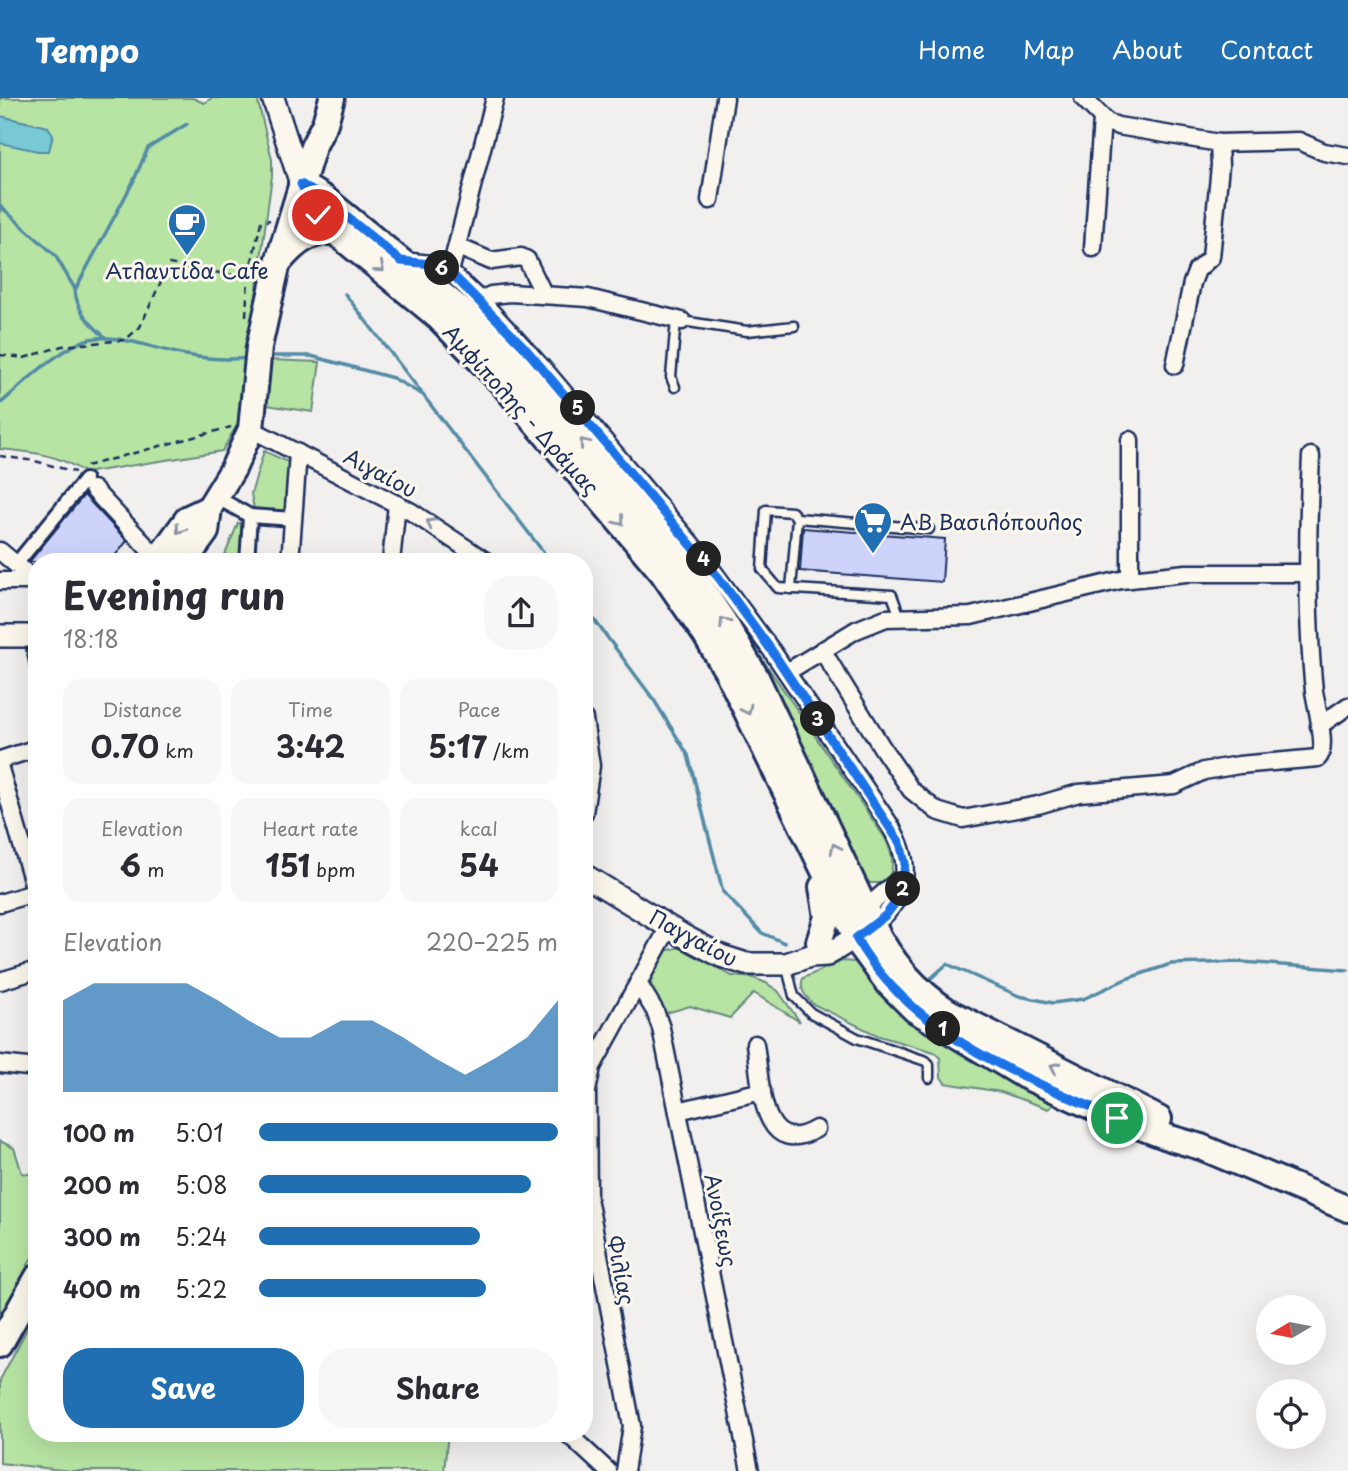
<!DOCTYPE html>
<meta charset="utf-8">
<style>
body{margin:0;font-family:"Playpen Sans",sans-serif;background:#f7f7f7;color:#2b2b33;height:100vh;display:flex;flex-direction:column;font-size:26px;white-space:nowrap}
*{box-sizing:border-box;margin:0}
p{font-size:23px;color:#7c7c81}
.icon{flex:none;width:38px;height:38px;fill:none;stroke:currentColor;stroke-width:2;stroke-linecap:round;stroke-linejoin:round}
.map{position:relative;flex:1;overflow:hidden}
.details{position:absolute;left:28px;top:455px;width:565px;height:889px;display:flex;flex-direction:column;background:#fff;border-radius:28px;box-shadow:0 7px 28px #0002}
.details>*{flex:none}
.needle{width:46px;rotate:260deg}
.controls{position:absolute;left:1256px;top:1197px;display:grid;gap:14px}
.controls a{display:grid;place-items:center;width:70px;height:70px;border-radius:50%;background:#fff;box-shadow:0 7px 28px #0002;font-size:35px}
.pin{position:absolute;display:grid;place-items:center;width:60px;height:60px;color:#fff;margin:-30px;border:4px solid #fff;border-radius:50%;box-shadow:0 2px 7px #0007}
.km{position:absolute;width:35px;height:35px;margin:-18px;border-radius:50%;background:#222;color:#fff;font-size:19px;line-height:35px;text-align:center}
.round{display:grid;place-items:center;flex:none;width:74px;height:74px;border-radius:28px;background:#f7f7f7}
.summary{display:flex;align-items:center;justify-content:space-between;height:119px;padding:0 35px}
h1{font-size:38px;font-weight:700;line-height:52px}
.metrics{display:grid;grid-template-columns:repeat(3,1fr);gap:10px;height:119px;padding:7px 35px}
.metrics div{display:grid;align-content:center;border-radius:18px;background:#f7f7f7;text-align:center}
.metrics b{font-size:30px;font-weight:700}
.metrics small{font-size:19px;font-weight:400}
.metrics p{font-size:19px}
.chart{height:196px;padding:14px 35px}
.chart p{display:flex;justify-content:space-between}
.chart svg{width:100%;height:126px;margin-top:7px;fill:#1f6fb2;opacity:.7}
.primary-button{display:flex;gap:14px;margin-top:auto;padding:14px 35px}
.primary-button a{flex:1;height:80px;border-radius:28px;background:#1f6fb2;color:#fff;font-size:28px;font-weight:700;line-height:80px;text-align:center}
.primary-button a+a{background:#f7f7f7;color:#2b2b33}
ul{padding:0 35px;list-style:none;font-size:23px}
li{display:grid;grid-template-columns:112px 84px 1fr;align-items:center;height:52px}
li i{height:18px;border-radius:9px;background:#1f6fb2}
header{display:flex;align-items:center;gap:42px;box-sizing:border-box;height:98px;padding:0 35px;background:#1f6fb2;color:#fff}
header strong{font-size:33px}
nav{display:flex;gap:38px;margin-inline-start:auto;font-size:24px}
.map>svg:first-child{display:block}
.green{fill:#b7e4a3;stroke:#698a80;stroke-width:2}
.water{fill:#79c8d5;stroke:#538ba5;stroke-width:2}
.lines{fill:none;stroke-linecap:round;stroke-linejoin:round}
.stream{stroke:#538ba5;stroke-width:3.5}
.building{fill:#ced3fc;stroke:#1b2f5e;stroke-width:2}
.service-casing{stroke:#1b2f5e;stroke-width:13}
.pedestrian-casing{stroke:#1b2f5e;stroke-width:18}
.minor-casing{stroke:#1b2f5e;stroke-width:21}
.secondary-casing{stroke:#1b2f5e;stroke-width:26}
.primary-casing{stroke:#1b2f5e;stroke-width:30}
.path{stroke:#1b2f5e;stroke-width:2.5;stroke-dasharray:7 5;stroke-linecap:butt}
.service{stroke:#fbf7ec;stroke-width:8}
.pedestrian{stroke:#fbf7ec;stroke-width:12}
.minor{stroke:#fbf7ec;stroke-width:16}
.secondary{stroke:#fbf7ec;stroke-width:21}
.primary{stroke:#fbf7ec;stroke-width:24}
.oneway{stroke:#8b93a5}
.route-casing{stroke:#fff;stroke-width:14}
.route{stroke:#1a73e8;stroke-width:9}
.labels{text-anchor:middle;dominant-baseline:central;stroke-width:6;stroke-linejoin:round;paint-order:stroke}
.poi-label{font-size:21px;fill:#1b2f5e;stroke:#fbf7ec}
.street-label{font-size:21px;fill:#1b2f5e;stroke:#fbf7ec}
</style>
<header>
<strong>Tempo</strong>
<nav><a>Home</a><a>Map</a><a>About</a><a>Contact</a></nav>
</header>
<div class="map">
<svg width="1348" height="1373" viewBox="0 0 1348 1373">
<rect width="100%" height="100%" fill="#f2f0ef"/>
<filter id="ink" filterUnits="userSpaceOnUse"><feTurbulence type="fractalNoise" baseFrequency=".0143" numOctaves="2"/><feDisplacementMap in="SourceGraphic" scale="14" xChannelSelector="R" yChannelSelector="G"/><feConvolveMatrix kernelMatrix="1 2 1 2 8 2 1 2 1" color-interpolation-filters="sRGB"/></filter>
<g filter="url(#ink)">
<!-- green -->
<g class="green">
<path d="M0,0H193L204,5L212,0H257L272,61V78L248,257L244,315L222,353L85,375C59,356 31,354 0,351Z"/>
<polygon points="269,262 320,264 313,314 266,307"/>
<polygon points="264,353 290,365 287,417 254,411 251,396"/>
<polygon points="238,425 244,426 241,464 222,464"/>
<path d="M741,530L885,740C892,754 897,773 884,785H870L861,776Z"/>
<path d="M681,849L732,878L754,880L766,885L778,893L800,924L754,895L730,920L690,908L663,916C647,885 647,884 664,853Z"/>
<path d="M842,863L855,864L908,921L992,974L1055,1005L1049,1011L1001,994L945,985L941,979L940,960L934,954L879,938L813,906C805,898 799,891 803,880Z"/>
<polygon points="0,1043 14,1050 22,1075 37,1077 37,1149 4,1216 0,1215"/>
<polygon points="37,1212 37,1335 448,1335 444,1373 71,1373 0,1365 0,1282"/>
</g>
<!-- water -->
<polygon class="water" points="0,18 48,29 53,37 49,53 38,53 0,45"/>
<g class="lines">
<!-- stream -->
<g class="stream">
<polyline points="0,108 55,157 75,191"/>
<polyline points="345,196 421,294"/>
<path d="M105,239C90,226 76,212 75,192L133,84L148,50L187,26"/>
<polyline points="268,258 311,258 393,280 423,297 551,464"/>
<path d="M0,306C24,285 51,258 81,244C108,231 157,252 186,257C207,261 229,262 250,260"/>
<polyline points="584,508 654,602 688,657 723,794 762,835 785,845"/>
<polyline points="929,882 947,866 1019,898 1053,905 1083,901 1126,881 1171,866 1242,864 1348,872"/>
</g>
</g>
<!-- building -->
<g class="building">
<polygon points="84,397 127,443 110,464 29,464"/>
<polygon points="803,430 945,441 942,484 800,473"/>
<polygon points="26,551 37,551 37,580 32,580"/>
</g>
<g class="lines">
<defs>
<g id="service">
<polyline points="682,223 747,233 794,228"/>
<polyline points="675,289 671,279 676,222"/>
<polyline points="791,491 797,420"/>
<polyline points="900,519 892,497 778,490 762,471 766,412 792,414 797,420 929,431"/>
<polyline points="786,866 794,898 811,915 857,940 926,963 929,967 929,980"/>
</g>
<g id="pedestrian">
<polyline points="216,399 250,418 247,464"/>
<polyline points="250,418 293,421"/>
<polyline points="17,465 85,382"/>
</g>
<g id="minor">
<polyline points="1083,0 1107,24 1118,28 1219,45 1299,43 1324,54 1348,58"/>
<polyline points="710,102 725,0"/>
<polyline points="458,149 491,163 521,159 527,162 544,197"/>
<polyline points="1093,150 1102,21"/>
<polyline points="403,163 431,166 450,174 495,0"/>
<path d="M450,174L483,205L548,276L704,461L772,553L890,727C914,767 909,798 873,828"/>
<polyline points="480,202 491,197 510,195 588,200 682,223"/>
<polyline points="1175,267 1192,185 1197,172 1211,159 1220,68 1219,45"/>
<polyline points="251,331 410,413 487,464"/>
<polyline points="93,391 158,461"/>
<polyline points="0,453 37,484"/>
<polyline points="290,464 298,355"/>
<polyline points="391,464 397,406"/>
<polyline points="1130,481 1130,342"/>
<polyline points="0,483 36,483"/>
<path d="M822,552L883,651L911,692L937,713L963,721L1038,707L1079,695L1174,687L1204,673L1239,667L1318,660C1328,651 1316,607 1314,593C1306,514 1307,437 1311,358"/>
<polyline points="787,574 856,532 886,520 971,518 1121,482 1186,475 1306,475"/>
<polyline points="584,621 591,668 584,715"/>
<polyline points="1319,628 1348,608"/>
<polyline points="0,662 37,650"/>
<polyline points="0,671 37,799"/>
<polyline points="0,805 37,794"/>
<polyline points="865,811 902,779"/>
<polyline points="0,883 37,872"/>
<polyline points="638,885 655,913 661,930 750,1373"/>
<path d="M755,946C761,982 760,1063 816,1031"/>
<polyline points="0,966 37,970"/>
<polyline points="678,1013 762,993"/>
<polyline points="567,1335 608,1373"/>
<polyline points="625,1373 632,1328 588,1100 587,993 592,969 669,829"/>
</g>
<g id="secondary">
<polyline points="273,0 301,86"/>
<polyline points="0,538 37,538"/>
<polyline points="584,777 682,837 721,858 746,866 786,866 810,858 827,857 868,831"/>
</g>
<g id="primary">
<polyline points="301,86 318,117 335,134 437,218 502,285 662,474 706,538 728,575 860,847 887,884 915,912 1023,977 1117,1020 1170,1040 1201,1049 1348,1111"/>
<path d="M307,90L325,101L461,212L497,246L686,468L724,524L756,579L873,828C891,864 915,892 949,914L1159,1021"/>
<path d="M279,164C293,147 311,131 335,134"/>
<polyline points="156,464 188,420 209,410"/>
<polyline points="184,464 206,434 209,410 233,371 251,331 259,249 278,164 313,49 325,25 332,0"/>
<polyline points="819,844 827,819 822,789"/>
<polyline points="0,1246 37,1180"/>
</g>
</defs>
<!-- service casing -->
<use href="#service" class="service-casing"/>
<!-- pedestrian casing -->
<use href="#pedestrian" class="pedestrian-casing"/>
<!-- minor casing -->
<use href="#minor" class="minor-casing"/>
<!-- secondary casing -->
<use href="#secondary" class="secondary-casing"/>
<!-- primary casing -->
<use href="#primary" class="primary-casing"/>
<!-- path -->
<g class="path">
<polyline points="246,218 248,180"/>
<polyline points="0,257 24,260 62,248 125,242 140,229 169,166 248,180 261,124 270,122"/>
<polyline points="0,358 35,363 75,374"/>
<polyline points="86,368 231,329"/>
</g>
<!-- service -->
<use href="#service" class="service"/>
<!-- pedestrian -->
<use href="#pedestrian" class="pedestrian"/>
<!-- minor -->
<use href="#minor" class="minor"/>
<!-- secondary -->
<use href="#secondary" class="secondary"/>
<!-- primary -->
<use href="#primary" class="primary"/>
</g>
<!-- one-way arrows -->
<defs><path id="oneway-chevron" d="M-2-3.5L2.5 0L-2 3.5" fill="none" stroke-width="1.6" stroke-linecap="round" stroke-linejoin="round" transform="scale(1.75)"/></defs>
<g class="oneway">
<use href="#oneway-chevron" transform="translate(380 170) rotate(40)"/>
<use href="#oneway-chevron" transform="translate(584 345) rotate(-130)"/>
<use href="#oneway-chevron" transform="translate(620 423) rotate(51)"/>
<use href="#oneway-chevron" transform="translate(431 425) rotate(-149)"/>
<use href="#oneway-chevron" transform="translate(180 431) rotate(126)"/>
<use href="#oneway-chevron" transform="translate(724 524) rotate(-122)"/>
<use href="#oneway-chevron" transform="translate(747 612) rotate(64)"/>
<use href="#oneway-chevron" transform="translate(835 750) rotate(-116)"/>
<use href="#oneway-chevron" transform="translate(1055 969) rotate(-154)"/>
</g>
</g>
<g class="lines" filter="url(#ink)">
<defs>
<path id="route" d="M318,117L301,86L325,101L401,163L431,166L450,174L524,249L719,480L772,553L900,745L905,765L901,797L886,817L856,840C909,935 1022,979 1117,1020"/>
</defs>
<!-- route casing -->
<use href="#route" class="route-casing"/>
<!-- route -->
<use href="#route" class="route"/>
</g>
<!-- icons -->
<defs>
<symbol id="cafe-pin" viewBox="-11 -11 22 30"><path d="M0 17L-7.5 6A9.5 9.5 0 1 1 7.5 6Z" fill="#1f6fb2" stroke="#fbf7ec"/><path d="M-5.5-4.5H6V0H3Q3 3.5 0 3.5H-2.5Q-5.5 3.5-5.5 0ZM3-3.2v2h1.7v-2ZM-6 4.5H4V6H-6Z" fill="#fff"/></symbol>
<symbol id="supermarket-pin" viewBox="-11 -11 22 30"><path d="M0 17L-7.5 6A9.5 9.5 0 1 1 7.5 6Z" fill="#1f6fb2" stroke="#fbf7ec"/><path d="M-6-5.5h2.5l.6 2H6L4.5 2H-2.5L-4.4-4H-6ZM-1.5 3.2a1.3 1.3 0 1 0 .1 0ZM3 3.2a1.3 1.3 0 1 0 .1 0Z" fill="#fff"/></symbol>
</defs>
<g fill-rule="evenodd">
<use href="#cafe-pin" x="165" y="103" width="44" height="60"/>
<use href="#supermarket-pin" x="851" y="401" width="44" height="60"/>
</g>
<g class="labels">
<!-- poi labels -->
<g class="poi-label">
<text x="187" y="172">Ατλαντίδα Cafe</text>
<text x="900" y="423" text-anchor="start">ΑΒ Βασιλόπουλος</text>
</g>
<!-- street labels -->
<g class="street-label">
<text transform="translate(522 311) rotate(48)">Αμφίπολης - Δράμας</text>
<text transform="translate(381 374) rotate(28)">Αιγαίου</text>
<text transform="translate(694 839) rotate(28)">Παγγαίου</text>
<text transform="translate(722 1122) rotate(79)">Ανοίξεως</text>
<text transform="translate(622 1172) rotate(79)">Φιλίας</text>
</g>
</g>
</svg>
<div class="controls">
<a><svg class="needle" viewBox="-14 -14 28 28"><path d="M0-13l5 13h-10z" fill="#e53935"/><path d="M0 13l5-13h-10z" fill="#7c7c81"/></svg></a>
<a><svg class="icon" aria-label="locate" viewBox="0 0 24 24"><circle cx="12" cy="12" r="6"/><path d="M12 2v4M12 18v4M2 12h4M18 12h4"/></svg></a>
</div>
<div class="pin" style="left:1117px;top:1020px;background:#1e9e55"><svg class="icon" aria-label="arrive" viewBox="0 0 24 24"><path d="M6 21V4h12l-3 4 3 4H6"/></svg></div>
<div class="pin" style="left:318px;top:117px;background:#d93025"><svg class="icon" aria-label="check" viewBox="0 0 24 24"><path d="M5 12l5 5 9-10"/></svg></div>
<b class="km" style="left:943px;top:931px">1</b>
<b class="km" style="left:903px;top:791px">2</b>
<b class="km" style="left:818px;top:621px">3</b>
<b class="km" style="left:704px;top:461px">4</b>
<b class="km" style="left:578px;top:310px">5</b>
<b class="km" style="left:442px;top:170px">6</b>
<section class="details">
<div class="summary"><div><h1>Evening run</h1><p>18:18</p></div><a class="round"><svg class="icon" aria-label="share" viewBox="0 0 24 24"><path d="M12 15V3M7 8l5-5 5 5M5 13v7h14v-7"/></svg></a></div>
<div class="metrics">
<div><p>Distance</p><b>0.70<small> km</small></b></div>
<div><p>Time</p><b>3:42</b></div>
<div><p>Pace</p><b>5:17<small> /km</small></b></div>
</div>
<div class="metrics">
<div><p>Elevation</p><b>6<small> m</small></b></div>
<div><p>Heart rate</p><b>151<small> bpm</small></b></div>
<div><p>kcal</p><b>54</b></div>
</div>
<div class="chart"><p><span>Elevation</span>220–225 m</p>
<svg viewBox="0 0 160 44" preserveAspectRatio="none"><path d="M0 44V12L10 6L20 6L30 6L40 6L50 12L60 19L70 25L80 25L90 19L100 19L110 25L120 32L130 38L140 32L150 25L160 12V44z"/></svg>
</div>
<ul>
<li><b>100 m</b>5:01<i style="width:100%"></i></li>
<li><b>200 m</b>5:08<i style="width:91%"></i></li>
<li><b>300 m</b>5:24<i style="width:74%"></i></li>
<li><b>400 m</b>5:22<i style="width:76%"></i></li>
</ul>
<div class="primary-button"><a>Save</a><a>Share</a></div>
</section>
</div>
